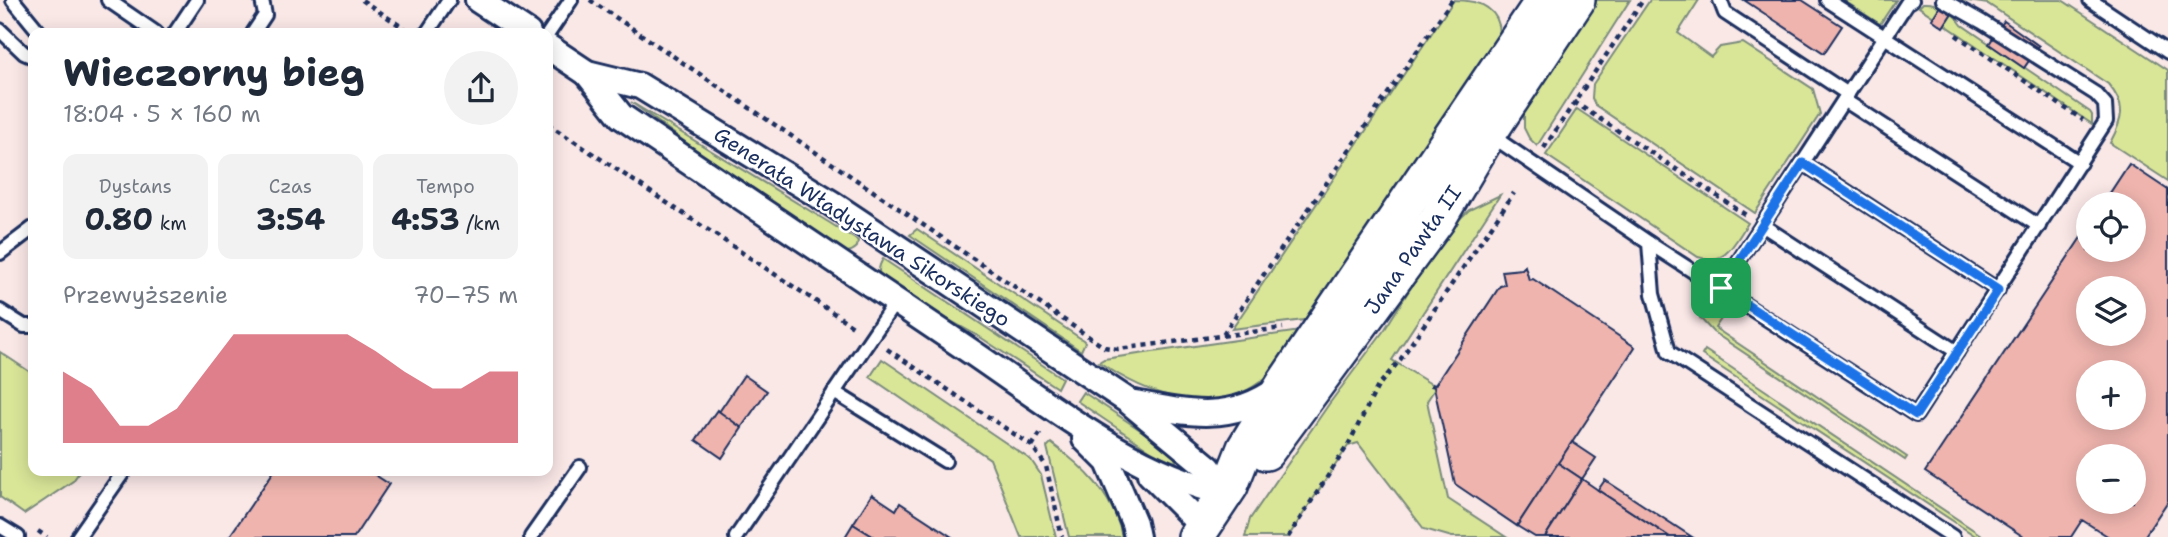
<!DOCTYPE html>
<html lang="pl">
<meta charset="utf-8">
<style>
body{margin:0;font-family:"Shantell Sans",sans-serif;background:#f2f2f3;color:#1f2937;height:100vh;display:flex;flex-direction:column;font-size:26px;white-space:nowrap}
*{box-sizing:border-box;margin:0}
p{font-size:23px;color:#747a83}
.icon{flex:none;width:38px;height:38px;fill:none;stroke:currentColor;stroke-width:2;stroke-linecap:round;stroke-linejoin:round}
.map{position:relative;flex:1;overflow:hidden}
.drawer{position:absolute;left:28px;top:28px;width:525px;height:448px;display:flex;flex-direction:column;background:#fff;border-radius:14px;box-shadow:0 4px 18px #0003}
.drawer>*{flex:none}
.fabs{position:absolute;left:2076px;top:192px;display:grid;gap:14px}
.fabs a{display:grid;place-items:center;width:70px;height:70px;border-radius:50%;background:#fff;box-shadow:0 4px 18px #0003;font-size:35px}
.pin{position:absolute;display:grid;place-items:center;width:60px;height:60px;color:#fff;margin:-30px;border-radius:14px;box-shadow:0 4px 10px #0006}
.round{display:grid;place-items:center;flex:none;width:74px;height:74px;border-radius:37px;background:#f2f2f3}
.head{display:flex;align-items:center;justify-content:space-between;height:119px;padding:0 35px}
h1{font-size:38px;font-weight:700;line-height:52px}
.stats{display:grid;grid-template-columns:repeat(3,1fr);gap:10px;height:119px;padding:7px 35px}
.stats div{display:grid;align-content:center;border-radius:14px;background:#f2f2f3;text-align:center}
.stats b{font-size:30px;font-weight:700}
.stats small{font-size:19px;font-weight:400}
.stats p{font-size:19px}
.chart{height:196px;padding:14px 35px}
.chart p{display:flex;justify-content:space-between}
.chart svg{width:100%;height:126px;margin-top:7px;fill:#d1495b;opacity:.7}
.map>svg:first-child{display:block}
.green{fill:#d9e698;stroke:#7a8a7b;stroke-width:2}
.building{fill:#efb4ae;stroke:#1b2f5e;stroke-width:2;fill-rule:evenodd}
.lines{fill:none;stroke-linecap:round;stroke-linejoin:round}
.lane-casing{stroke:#1b2f5e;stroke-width:18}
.street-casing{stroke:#1b2f5e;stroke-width:30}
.secondary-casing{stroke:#1b2f5e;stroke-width:40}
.path{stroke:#1b2f5e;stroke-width:4.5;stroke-dasharray:5 5;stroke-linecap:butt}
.lane{stroke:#fff;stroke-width:12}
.street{stroke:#fff;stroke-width:24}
.secondary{stroke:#fff;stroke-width:35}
.route-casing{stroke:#fff;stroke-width:14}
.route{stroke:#1a73e8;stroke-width:9}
.labels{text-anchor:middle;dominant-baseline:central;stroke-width:5;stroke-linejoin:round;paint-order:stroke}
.street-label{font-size:21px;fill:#1b2f5e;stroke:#fff}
</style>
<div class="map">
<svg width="2168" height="537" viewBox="0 0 2168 537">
<rect width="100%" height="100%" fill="#fae8e7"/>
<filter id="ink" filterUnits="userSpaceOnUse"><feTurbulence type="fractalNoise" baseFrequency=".0143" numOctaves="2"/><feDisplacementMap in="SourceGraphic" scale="14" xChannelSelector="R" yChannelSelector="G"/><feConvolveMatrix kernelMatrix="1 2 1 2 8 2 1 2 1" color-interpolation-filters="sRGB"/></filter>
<g filter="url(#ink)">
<!-- green -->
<g class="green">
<path d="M1454,0C1477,0 1499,6 1500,33L1327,298L1312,319L1232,329Z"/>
<polygon points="1590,0 1630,0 1537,146 1529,138 1524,128 1524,106"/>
<polygon points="1650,0 1699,0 1678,33 1711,57 1720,47 1743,43 1813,89 1820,114 1755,213 1595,105 1592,98 1593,84"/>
<polygon points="1843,0 1896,0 1880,24"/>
<path d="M1962,0H2062L2168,70V181L2110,143C2123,119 2127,106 2108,84L1988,4Z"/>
<path d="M1923,3C1939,2 1953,12 1962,25L2090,112L2092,115V124L1919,7Z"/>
<path d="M631,102L830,223L858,241L857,247C847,257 837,250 826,246Z"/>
<path d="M1577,109L1748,223C1734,243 1727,266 1698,257L1546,155Z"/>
<polygon points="1500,195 1392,360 1436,387 1427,401 1448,499 1506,537 1452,537 1424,529 1358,443 1348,446 1288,537 1245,537 1250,519 1329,404 1385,329 1444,234 1469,210"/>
<polygon points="917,229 1083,340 1085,342 1081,351 910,235"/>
<path d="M883,259L1062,378L1057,388L980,337L889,287C880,276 875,272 883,259Z"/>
<polygon points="1706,296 1723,309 1723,316 1715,328 1907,457 1905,460 1713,332 1700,318 1700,304"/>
<path d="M1300,331C1293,342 1288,354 1281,365C1276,371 1267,377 1260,382C1210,419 1145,394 1099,362L1104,359Z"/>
<polygon points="1705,350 1984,537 1977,537 1702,355"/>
<polygon points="0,352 33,374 33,471 80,471 73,481 24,514 0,497"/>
<polygon points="882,359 1031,460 1041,475 1056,537 1021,537 990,459 870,377"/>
<polygon points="1083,392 1172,451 1176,461 1171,464 1166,461 1077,401"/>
<path d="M1051,443C1084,467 1114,495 1122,537H1069L1047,447Z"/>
</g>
<!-- building -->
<g class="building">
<polygon points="1744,0 1802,0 1842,26 1824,53"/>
<polygon points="1940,6 1952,13 1943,27 1932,19"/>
<polygon points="2004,21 2039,46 2024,68 1989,44"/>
<path d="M2129,164L2168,190V501L2144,537H2109L2082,520L2071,537H2024L1925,472L2088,227V250H2133V205H2102ZM2088,289H2133V334H2088ZM2088,373H2133V418H2088ZM2088,457H2133V502H2088Z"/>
<polygon points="1525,266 1529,280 1533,279 1635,347 1517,526 1455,484 1434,387 1431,386 1432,384 1435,385 1500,286 1505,285 1502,271 1522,269"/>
<polygon points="744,375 767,391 741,428 719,412"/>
<polygon points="717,410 742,428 722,458 696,440"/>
<polygon points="1572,442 1596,458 1582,479 1558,463"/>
<polygon points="1558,463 1582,479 1545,537 1535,537 1517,526"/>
<polygon points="274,471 369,471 389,484 354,537 229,537"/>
<polygon points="1582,479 1598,490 1670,537 1545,537"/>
<polygon points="1605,480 1692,537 1670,537 1598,490"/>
<polygon points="872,494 896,510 900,503 952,537 874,537 853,524"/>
<polygon points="853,524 874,537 845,537"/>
</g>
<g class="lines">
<defs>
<g id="lane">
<polyline points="13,0 40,33"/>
<polyline points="108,0 156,33"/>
<polyline points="1720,0 1725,13 1848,94"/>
<polyline points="1827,0 2080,163"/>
<polyline points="2090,0 2168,52"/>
<polyline points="0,30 24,53 33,57"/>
<polyline points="175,33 197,0"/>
<polyline points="253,33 265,15 262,0"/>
<polyline points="427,33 449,0"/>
<polyline points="548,34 571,0"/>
<polyline points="1844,100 2039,226"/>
<polyline points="1489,134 1649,243 1653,294 1669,352 1953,537"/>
<polyline points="1803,163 1998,290"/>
<polyline points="1762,225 1957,352"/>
<polyline points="1649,243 1916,415 2106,121 2105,104 2096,94 1982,22 1943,0"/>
<polyline points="0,253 33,228"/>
<polyline points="1721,288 1907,3 1912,0"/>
<polyline points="0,311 24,326 33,326"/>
<polyline points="834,392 945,461"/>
<polyline points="0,526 18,537"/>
<polyline points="78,537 124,471"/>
<polyline points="531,537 580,467"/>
<polyline points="736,537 896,301"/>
</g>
<g id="street">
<polyline points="478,0 528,33"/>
<polyline points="548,47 587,73 640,86 831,203 1128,401 1209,468 1225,493"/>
<path d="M587,73L621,116C735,193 850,270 964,347C1043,400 1132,473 1225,493"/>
<path d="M1135,403C1189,414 1231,423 1278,389"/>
<polyline points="1085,439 1108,462 1134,523 1137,537"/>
<polyline points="1150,474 1203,527"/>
</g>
<g id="secondary">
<polyline points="1266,452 1437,220 1488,134 1577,0"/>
<polyline points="1196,537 1230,486 1245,448 1284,384 1544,0"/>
</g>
</defs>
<!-- lane casing -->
<use href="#lane" class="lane-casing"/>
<!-- street casing -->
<use href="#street" class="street-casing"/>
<!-- secondary casing -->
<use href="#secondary" class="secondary-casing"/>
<!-- path -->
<g class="path">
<polyline points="362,0 405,29"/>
<polyline points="590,0 1104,347 1118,349 1283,328"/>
<polyline points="1956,35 2083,120"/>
<polyline points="1574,102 1746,215"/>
<polyline points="548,124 853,326"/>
<polyline points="1544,148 1643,0"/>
<polyline points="1223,334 1452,0"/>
<polyline points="887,349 1032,446 1046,466 1062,537"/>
<polyline points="1032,446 1041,432"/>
<polyline points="38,531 47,537"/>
<polyline points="1288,537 1348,445 1378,386 1400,360 1514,193"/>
</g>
<!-- lane -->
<use href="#lane" class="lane"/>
<!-- street -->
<use href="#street" class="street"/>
<!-- secondary -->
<use href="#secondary" class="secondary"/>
</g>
</g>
<g class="lines" filter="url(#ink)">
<defs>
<polygon id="route" points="1803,163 1998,290 1916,415 1721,288"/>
</defs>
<!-- route casing -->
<use href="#route" class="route-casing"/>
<!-- route -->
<use href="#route" class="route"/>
</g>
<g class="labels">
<!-- street labels -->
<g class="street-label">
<text transform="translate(862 227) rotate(33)">Generała Władysława Sikorskiego</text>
<text transform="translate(1413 250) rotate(-55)">Jana Pawła II</text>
</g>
</g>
</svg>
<div class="fabs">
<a><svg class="icon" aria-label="locate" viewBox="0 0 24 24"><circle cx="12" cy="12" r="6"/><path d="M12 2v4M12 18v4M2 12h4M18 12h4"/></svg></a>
<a><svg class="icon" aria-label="layers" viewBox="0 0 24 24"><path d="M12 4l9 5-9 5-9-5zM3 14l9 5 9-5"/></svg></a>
<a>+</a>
<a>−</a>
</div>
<div class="pin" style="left:1721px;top:288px;background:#1e9e55"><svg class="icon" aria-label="arrive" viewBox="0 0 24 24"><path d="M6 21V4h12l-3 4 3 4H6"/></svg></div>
<section class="drawer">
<div class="head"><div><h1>Wieczorny bieg</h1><p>18:04 · 5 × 160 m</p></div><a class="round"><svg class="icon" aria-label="share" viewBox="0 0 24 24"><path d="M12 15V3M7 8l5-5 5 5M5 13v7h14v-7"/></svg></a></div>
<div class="stats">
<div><p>Dystans</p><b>0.80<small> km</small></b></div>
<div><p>Czas</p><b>3:54</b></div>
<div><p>Tempo</p><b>4:53<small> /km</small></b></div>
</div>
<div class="chart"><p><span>Przewyższenie</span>70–75 m</p>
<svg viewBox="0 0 160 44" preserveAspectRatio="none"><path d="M0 44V19L10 25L20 38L30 38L40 32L50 19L60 6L70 6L80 6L90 6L100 6L110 12L120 19L130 25L140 25L150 19L160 19V44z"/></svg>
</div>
</section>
</div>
